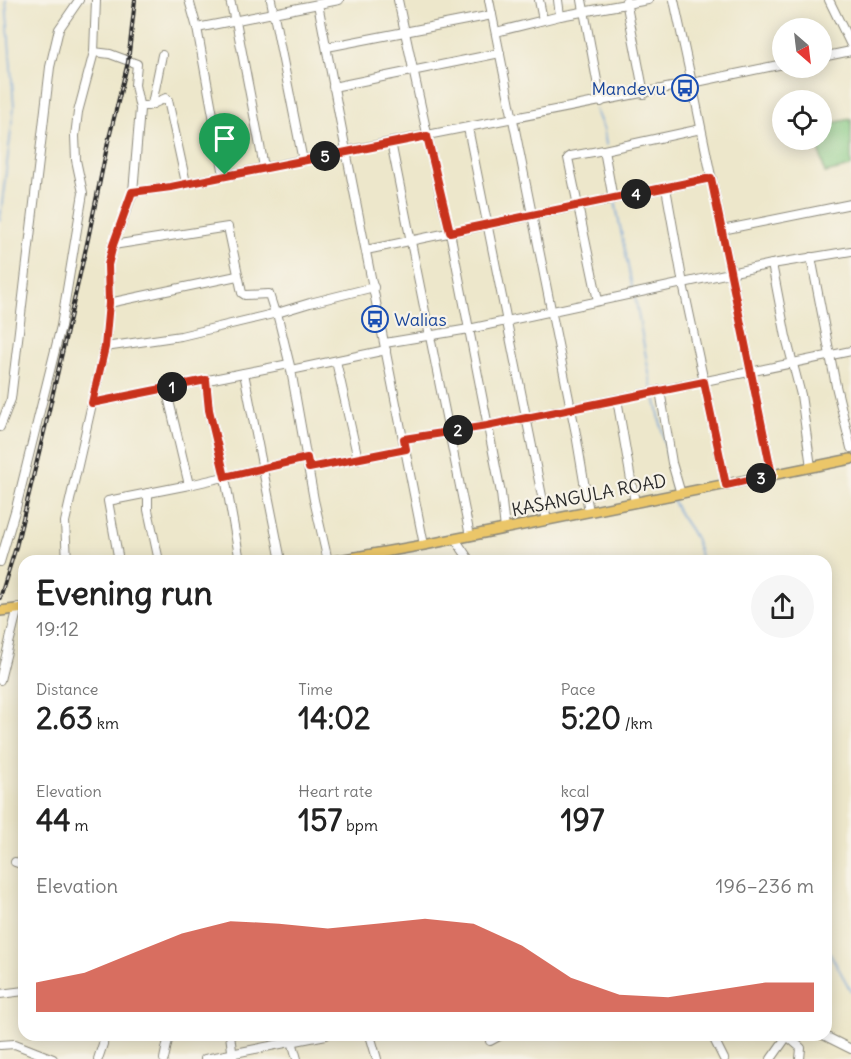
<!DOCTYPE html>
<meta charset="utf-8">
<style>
body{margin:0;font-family:Delius,sans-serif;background:#f6f6f6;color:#222;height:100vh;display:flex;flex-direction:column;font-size:22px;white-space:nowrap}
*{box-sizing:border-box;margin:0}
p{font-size:20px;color:#767676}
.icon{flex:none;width:33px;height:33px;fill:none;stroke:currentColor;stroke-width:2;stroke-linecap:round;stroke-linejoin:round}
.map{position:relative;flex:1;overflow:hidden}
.panel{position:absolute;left:18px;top:555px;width:814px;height:486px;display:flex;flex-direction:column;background:#fff;border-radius:18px;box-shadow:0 3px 15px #0003}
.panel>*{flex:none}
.needle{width:39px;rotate:152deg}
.fabs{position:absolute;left:772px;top:18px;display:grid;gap:12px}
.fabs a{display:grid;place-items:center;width:60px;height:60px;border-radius:50%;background:#fff;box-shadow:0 3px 15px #0003;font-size:30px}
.pin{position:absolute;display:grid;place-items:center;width:51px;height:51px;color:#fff;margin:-62px -26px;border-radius:50% 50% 50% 0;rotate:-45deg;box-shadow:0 0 6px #0007}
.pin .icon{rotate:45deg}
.km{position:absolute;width:30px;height:30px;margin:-15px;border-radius:50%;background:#222;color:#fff;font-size:16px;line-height:30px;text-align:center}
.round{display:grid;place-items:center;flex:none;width:63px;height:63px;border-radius:32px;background:#f6f6f6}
.head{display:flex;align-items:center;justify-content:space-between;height:102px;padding:0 18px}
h1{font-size:33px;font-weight:700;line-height:45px}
.stats{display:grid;grid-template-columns:repeat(3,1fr);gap:9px;height:102px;padding:6px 18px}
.stats div{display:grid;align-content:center}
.stats b{font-size:30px;font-weight:700}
.stats small{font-size:16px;font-weight:400}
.stats p{font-size:16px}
.chart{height:168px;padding:12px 18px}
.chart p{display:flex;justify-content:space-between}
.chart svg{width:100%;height:108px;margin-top:6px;fill:#c8321e;opacity:.7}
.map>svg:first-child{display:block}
.green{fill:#87ca84;stroke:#597a58;stroke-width:1.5}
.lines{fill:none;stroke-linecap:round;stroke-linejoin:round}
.stream{stroke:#6c9ed7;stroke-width:1.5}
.minor-casing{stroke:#8c897b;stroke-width:10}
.major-casing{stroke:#8c897b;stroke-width:12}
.minor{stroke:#fff;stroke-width:8}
.major{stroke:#ebc669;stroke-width:9}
.rail-casing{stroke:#2b2b2b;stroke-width:4}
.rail{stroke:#f7f3e8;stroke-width:1.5;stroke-dasharray:4.5;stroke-linecap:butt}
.route-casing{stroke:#fff;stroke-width:12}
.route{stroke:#c8321e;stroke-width:8}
.labels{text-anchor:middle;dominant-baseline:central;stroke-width:4.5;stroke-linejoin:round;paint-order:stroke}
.transit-label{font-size:18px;fill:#164399;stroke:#f7f3e8;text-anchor:end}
.street-label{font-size:18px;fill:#2b2b2b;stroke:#f7f3e8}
</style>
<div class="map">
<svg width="851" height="1059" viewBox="0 0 851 1059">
<rect width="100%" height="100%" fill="#f7f3e8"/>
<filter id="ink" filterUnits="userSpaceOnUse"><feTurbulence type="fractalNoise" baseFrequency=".0167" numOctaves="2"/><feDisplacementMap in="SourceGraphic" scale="12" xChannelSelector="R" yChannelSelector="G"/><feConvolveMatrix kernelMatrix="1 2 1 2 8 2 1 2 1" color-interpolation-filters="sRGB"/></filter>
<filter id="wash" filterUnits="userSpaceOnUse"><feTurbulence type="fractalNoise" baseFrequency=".008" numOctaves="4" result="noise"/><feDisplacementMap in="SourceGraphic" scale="24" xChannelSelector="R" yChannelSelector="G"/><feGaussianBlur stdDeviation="1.35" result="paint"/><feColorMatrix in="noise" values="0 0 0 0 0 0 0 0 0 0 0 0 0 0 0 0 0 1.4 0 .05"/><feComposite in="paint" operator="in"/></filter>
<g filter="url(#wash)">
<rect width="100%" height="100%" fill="#ede7cb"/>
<!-- green -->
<polygon class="green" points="851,119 851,167 825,173 817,140 822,140 822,125"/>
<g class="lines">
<!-- stream -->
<g class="stream">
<polyline points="595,109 604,130 606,145"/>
<polyline points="615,201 633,291"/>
<polyline points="0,220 14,107 6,0"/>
<polyline points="635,297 652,389"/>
<polyline points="655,396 668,459"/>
<polyline points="669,466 673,490"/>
<path d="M673,500C677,514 688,524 695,538C698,545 699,553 701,561"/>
<polyline points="826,946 851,991"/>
</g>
</g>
</g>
<g filter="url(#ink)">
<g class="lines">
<defs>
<g id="minor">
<polyline points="189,0 197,28 224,175"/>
<polyline points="230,0 235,21"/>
<polyline points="271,0 303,161"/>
<polyline points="398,0 441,198 450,232 501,493 505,529"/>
<polyline points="489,0 576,434 589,512"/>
<polyline points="539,0 543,20"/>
<polyline points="558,0 560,16"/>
<polyline points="582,0 601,102"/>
<polyline points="829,0 851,45"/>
<polyline points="626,1 644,94"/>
<polyline points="236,21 264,167"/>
<polyline points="197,28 339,0"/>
<polyline points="496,32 560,16 648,0"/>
<polyline points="327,47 492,15"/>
<polyline points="94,52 110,54 137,64 135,85 140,109 133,192 113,245 108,265 109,303"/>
<polyline points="822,57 851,51"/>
<polyline points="333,87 500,53"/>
<polyline points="152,104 162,55"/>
<polyline points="140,106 148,106 166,98 168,100 186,183"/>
<polyline points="468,128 547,521"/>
<polyline points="391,142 470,536"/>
<polyline points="666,188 683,284 726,485"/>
<polyline points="133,192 171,187 346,151 318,4"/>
<polyline points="613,199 604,150 701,129"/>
<polyline points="722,230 851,204"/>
<polyline points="113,245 228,227 242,293 245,295 269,294 275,313"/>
<polyline points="366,250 712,178"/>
<polyline points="811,257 836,386 851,448"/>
<polyline points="772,264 786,337 801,395 811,467"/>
<polyline points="598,301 568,158 571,156 604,150"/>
<polyline points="277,313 310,303 374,287"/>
<polyline points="385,343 469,329 772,264 851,251"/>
<polyline points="105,347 181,336 277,313 291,370"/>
<polyline points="336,361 358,459"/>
<polyline points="244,373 281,561"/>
<polyline points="206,380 209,410 225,477 240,561"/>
<polyline points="166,388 189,485"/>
<polyline points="660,390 672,463 681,494"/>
<polyline points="617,399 635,503"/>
<polyline points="92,403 289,364"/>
<polyline points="0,427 11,399 50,67 59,29 79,0"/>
<polyline points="404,439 487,426 851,351"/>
<polyline points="309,468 406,449"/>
<polyline points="772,475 692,83 783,64"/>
<polyline points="148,493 148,510 159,561"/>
<polyline points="455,539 470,561"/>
<polyline points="424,545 346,151 692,83 674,0"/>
<polyline points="67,561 65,522 105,347 109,303 237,276"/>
<polyline points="119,561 108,501 189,485 307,458"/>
<polyline points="328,561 314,500 291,370 386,350"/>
<polyline points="0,562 16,508 61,326 83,193 76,160 75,136 78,112 94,52 96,0"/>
<polyline points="0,680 18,607"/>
<polyline points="15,862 24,865"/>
<polyline points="0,994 24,991"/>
<polyline points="230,1035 233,1058"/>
<polyline points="288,1035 292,1041 297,1059"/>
<polyline points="370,1035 377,1059"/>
<polyline points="490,1035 490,1041 501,1035"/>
<polyline points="712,1035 724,1059"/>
<polyline points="823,1035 851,1049"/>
<polyline points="787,1036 801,1048 800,1059"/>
<polyline points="0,1045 15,1044 53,1059"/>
<polyline points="98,1059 103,1044 104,1035"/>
<polyline points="164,1059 169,1035"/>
<polyline points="205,1059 326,1035"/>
<polyline points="771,1059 788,1035"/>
</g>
<g id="major">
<polyline points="333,561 424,545 851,459"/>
<polyline points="0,611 24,608"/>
</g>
</defs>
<!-- minor casing -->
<use href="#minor" class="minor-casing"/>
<!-- major casing -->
<use href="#major" class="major-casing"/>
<!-- minor -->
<use href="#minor" class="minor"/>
<!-- major -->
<use href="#major" class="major"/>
<defs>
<polyline id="rail" points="0,598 16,547 45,428 88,239 108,142 128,62 135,0"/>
</defs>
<!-- rail casing -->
<use href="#rail" class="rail-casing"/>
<!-- rail -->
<use href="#rail" class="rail"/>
</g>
</g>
<g class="lines" filter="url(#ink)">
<defs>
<polygon id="route" points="427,136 450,232 711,178 772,475 726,485 704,382 487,426 404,439 406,449 309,468 307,458 225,477 209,410 206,380 92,403 105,347 109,303 108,265 113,245 132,192 171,187"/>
</defs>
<!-- route casing -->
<use href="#route" class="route-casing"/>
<!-- route -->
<use href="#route" class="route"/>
</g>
<!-- icons -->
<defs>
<symbol id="bus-ring" viewBox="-11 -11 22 22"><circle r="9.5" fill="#f7f3e8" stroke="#1a4fb4" stroke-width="1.5"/><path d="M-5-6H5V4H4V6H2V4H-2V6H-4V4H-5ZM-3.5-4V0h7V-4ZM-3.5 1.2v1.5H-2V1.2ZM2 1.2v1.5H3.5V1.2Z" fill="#1a4fb4"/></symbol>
</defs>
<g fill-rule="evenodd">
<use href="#bus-ring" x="670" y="73" width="30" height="30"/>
<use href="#bus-ring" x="360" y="304" width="30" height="30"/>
</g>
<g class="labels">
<!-- transit labels -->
<g class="transit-label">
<text x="666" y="88">Mandevu</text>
<text x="394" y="319" text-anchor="start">Walias</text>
</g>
<!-- street labels -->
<g class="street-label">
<text transform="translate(589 495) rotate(-11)">KASANGULA ROAD</text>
</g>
</g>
</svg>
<div class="fabs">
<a><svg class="needle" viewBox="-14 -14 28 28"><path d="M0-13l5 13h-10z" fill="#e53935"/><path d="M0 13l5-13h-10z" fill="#767676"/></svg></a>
<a><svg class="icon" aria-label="locate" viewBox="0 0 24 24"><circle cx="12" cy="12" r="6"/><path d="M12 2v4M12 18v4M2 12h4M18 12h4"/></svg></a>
</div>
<div class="pin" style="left:225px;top:175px;background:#1e9e55"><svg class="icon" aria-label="arrive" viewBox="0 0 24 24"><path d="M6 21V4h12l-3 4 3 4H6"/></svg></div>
<b class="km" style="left:172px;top:387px">1</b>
<b class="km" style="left:458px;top:430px">2</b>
<b class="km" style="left:761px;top:478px">3</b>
<b class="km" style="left:636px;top:194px">4</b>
<b class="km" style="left:325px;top:156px">5</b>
<section class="panel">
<div class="head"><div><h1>Evening run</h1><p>19:12</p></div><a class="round"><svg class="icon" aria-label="share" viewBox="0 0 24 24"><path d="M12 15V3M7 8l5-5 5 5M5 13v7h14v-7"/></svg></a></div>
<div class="stats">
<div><p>Distance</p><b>2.63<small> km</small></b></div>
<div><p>Time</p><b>14:02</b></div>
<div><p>Pace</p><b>5:20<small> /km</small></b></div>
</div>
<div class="stats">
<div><p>Elevation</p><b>44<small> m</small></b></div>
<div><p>Heart rate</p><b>157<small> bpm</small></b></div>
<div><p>kcal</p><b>197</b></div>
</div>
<div class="chart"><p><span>Elevation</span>196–236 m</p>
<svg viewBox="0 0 160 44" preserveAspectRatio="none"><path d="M0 44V32L10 28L20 20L30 12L40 7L50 8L60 10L70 8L80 6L90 8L100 17L110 30L120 37L130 38L140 35L150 32L160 32V44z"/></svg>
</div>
</section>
</div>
